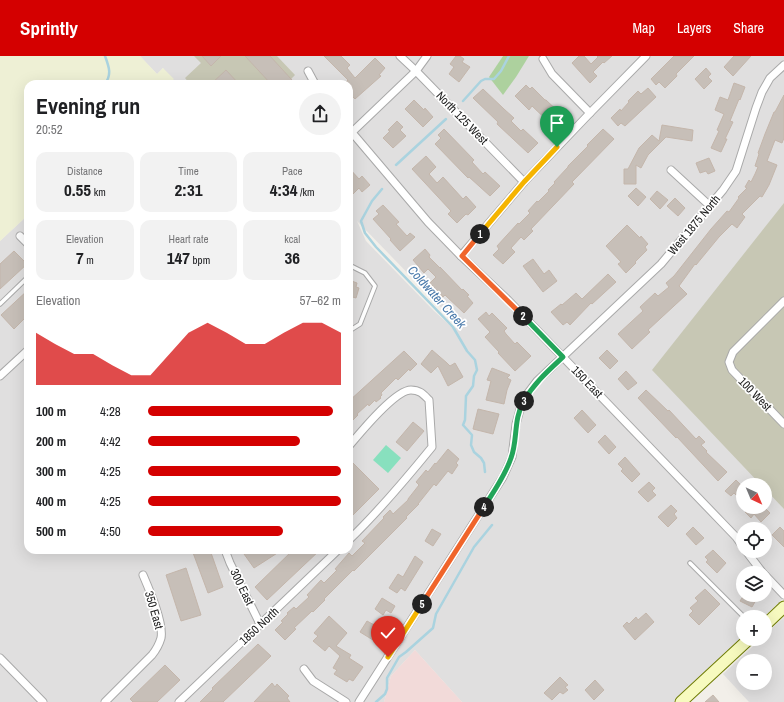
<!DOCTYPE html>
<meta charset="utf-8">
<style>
body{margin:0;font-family:"Archivo Narrow",sans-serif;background:#f2f2f2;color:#202124;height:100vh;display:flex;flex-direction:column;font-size:15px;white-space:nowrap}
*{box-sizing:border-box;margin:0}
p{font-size:13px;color:#757577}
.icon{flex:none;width:22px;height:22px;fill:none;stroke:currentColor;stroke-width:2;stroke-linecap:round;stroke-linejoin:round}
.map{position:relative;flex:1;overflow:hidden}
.drawer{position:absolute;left:24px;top:24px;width:329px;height:474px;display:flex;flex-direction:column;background:#fff;border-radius:12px;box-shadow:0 4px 16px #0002}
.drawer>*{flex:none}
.needle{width:26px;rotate:136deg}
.tools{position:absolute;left:736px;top:422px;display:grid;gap:8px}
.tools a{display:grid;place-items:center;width:36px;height:36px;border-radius:50%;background:#fff;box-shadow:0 4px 16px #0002;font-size:20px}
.pin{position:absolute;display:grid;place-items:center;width:34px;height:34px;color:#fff;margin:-41px -17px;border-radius:50% 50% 50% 0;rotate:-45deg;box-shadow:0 0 4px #0007}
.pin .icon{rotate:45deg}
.km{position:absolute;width:20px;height:20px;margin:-10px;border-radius:50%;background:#222;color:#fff;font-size:11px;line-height:20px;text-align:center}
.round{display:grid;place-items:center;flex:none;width:42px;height:42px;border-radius:21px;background:#f2f2f2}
.headline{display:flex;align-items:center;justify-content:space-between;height:68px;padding:0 12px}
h1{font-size:22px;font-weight:800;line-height:30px}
.stats{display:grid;grid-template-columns:repeat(3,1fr);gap:6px;height:68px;padding:4px 12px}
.stats div{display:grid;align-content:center;border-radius:10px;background:#f2f2f2;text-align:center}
.stats b{font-size:17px;font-weight:800}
.stats small{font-size:11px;font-weight:400}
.stats p{font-size:11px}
.chart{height:112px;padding:8px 12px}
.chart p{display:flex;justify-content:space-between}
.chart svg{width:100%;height:72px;margin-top:4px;fill:#d40000;opacity:.7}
ul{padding:0 12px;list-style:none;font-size:13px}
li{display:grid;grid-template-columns:64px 48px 1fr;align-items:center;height:30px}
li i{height:10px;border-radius:5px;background:#d40000}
header{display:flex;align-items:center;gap:24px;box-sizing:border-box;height:56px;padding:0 20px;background:#d40000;color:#fff}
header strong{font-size:19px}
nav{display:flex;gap:22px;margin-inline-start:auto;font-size:14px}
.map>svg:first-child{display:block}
.residential{fill:#e0dfdf;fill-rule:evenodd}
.commercial{fill:#f2dad9}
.construction{fill:#c7c7b4}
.farmland{fill:#eef0d5}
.forest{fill:#add19e}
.pitch{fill:#88e0be}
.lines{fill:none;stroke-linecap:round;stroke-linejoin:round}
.stream{stroke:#aad3df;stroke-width:2.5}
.building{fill:#c7bfb8;stroke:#c4b6ab}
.lane-casing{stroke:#a9a9a9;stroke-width:5.5}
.street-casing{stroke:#a9a9a9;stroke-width:9}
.secondary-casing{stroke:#707d05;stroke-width:13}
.lane{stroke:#fff;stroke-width:3.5}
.street{stroke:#fff;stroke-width:7}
.secondary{stroke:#f7fabf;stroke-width:11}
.split-1-casing{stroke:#fff;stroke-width:8}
.split-2-casing{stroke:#fff;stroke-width:8}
.split-3-casing{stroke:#fff;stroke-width:8}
.split-4-casing{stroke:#fff;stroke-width:8}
.split-5-casing{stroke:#fff;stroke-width:8}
.split-6-casing{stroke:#fff;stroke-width:8}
.split-1{stroke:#f5b400;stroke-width:5}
.split-2{stroke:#f0652b;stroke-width:5}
.split-3{stroke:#22a559;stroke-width:5}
.split-4{stroke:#22a559;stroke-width:5}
.split-5{stroke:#f0652b;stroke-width:5}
.split-6{stroke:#f5b400;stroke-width:5}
.labels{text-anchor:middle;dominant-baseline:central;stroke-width:3.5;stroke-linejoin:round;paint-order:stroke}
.street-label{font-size:12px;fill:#222;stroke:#fff}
.water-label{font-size:13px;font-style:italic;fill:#4a7aab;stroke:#fff}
</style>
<header>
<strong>Sprintly</strong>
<nav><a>Map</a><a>Layers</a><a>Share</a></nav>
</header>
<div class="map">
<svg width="784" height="646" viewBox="0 0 784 646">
<rect width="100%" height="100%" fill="#f2efe9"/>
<!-- residential -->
<g class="residential">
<path d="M140,0H503L490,21L526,4L529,0H784V542L764,561H743V582L675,646H462L415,594L391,620L384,646H0V185L28,159V494H349V28H169L163,12L157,18ZM357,165L458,269L454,273L434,255L366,185ZM743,429H765V451H743ZM743,473H765V495H743ZM743,517H765V539H743Z"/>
<path d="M784,561V646H749L723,618L761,583H765V579ZM743,605H765V627H743Z"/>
</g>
<!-- commercial -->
<polygon class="commercial" points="415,594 462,646 384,646 391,620"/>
<!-- construction -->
<g class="construction">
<polygon points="194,0 277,0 295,19 286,28 190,28 185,22 201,7"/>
<polygon points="784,147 784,453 765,433 765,429 761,429 652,314"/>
</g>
<!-- farmland -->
<polygon class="farmland" points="0,0 140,0 157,18 163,12 174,23 169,28 28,28 28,159 0,185"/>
<!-- forest -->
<polygon class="forest" points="503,0 529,0 516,21 503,39 489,21"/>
<!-- pitch -->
<polygon class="pitch" points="386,389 401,402 388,417 373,404"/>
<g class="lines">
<!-- stream -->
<g class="stream">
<path d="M105,28C112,18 109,11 105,0"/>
<polyline points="463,45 481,25 485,23 494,23 501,15 509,0"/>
<polyline points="396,109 446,63"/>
<polyline points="382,133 372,145 361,165 365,177 376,191 453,271 467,295 475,304 477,314 474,320 473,330 466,340 465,364 463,369 472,379 471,389 474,396 481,402 484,407 485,416"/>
<polyline points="376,646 385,638 387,633 387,622 399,601 406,596 433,572 436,558 474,491 492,469"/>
</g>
</g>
<!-- building -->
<g class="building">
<polygon points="202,0 221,0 211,10"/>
<polygon points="245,0 270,0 292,24 288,28 271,28"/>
<polygon points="324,0 341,0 350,9 347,12 355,22 375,2 385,12 379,19 381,20 355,43 349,37 349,28 344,28 348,24"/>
<polygon points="456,0 460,0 464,3 462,6 470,11 459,26 449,18 454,11 450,8"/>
<polygon points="579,0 584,0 591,8 598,1 597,0 612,0 604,7 603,6 593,16 597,20 590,27 572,7"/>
<polygon points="674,0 694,0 676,18 677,20 665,32 659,26 656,29 651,23"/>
<polygon points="734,0 751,0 733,20 724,11"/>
<polygon points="706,12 711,18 708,21 712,25 704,33 695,23"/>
<polygon points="226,14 239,28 211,28"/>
<polygon points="734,27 745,31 740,44 739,43 730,65 733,66 725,83 727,83 721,96 711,92 719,75 717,74 724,58 715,54 720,41 728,44"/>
<polygon points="526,29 530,33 532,31 545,44 546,44 562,59 552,69 532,50 529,54 515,40"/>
<polygon points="648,32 656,41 625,70 621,67 618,70 611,62 620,53 621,55 629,46 628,45 638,35 641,38"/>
<polygon points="483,33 504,53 514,62 511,65 521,75 523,73 538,87 528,97 497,68 498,66 473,42"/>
<polygon points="784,39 784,82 782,87 775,84 767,105 777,109 769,129 762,141 760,140 742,158 745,161 737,172 732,168 719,181 696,209 695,208 679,230 687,238 648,274 650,276 632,293 618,278 643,255 640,251 655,237 658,240 669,231 666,227 674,220 711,173 727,155 729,156 739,142 738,141 747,132 745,131 749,124 751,126 755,118 758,111 755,110 759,98 758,97 765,78 774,56 775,56"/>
<polygon points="414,44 424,54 425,52 433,61 423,71 405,53"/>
<polygon points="397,65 403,71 400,74 406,80 393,92 383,82 390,75 388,74"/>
<polygon points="662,69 693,74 692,85 666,81 648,99 641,112 636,109 636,128 624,128 624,113 628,113 639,92 652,79 659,85"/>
<polygon points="444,73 474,104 472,106 483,118 485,116 500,130 490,140 469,121 468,122 435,88 441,82 438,79"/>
<polygon points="603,73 614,83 572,126 574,128 531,173 533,175 524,184 521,181 511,192 515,196 503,208 493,199 499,193 497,190 518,167 519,168 530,157 528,155 537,145 538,146 549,135 548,134 555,127 554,126 568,111 568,110 588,90 587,89"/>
<polygon points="426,100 436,111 429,118 437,127 443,121 463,143 466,140 476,151 468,159 466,158 457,167 448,158 451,155 412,113"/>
<polygon points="709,102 715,115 708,118 706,115 700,117 696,107"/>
<polygon points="349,112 359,123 362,120 370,129 362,136 359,132 353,138 349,134"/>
<polygon points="636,132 646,141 638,150 628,140"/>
<polygon points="657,135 668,144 660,153 650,143"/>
<polygon points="675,142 685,152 678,160 667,150"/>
<polygon points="383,149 399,166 396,168 407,180 410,177 415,181 400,195 390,184 391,183 373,163 379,158 376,155"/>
<polygon points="627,169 640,182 641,180 648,188 645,191 647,194 635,206 636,207 626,217 618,208 621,206 606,190"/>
<polygon points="425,193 430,199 429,201 440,212 440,211 462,234 463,233 469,239 467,240 473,247 464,257 445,239 443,241 430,227 436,221 428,213 424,217 413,204"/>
<polygon points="14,195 27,208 0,233 0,208"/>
<polygon points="533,203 544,218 549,214 557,225 543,236 523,210"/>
<polygon points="608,218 616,226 592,248 591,247 570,269 567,266 563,269 551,256 561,248 562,249 576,237 582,243"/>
<polygon points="349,224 357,227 356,231 359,232 356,242 349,240"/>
<polygon points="28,234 28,259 14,273 1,259"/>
<polygon points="486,256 489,260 492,257 507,272 504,275 506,278 515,288 517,286 531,300 515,315 498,297 499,296 485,281 490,276 478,263"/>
<polygon points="432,294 447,307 450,310 455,307 463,321 448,330 438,310 431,317 421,308"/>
<polygon points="607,294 618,305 610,313 599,302"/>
<polygon points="404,295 417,308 410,315 409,313 398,324 396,322 381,337 382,339 380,341 381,342 376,346 375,344 369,350 368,348 357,358 358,359 349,368 349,351 352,348 349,345"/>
<polygon points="492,312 510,319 507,322 511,324 507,334 504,348 486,344 491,325 487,324"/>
<polygon points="626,315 637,327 628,334 618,323"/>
<polygon points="646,334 668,355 669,354 696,383 699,380 705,386 701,389 707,395 706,396 727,416 718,425 677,381 676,382 638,342"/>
<polygon points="478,353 499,358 493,378 473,373"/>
<polygon points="582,354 596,369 588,377 574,362"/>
<polygon points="413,366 424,375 407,395 396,386"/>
<polygon points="605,379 616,391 609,398 598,386"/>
<polygon points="448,393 459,403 456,407 458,409 452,418 448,415 436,430 434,428 418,448 419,448 406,461 407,462 354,515 353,514 324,543 325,544 313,556 312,555 294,572 296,573 285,584 275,574 283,566 281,565 288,558 287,557 294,551 296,553 309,541 307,539 321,524 324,527 337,514 335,513 349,497 352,500 365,487 362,485 384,462 383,461 390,454 393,458 408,444 408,443 419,429 416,426 426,414 428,416 435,407 436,408"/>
<polygon points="625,401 640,418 632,426 621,415 623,413 618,408"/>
<polygon points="349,403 379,433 352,460 349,457"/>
<polygon points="736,424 743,431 743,436 738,441 734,437 731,440 725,435"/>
<polygon points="649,426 655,432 652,435 656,439 648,446 638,436"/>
<polygon points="671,449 677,455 674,458 677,462 668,471 658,461"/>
<polygon points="750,451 764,451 770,457 761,466 754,458 751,462 745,456"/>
<polygon points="693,471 704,482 696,489 686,478"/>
<polygon points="780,471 784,475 784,491 772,479"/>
<polygon points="432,473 441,478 433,490 425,485"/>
<polygon points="192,494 210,494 223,531 208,537"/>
<polygon points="250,494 282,494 254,512 244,498"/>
<polygon points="293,494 320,494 267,544 255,531"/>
<polygon points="713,494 726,507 717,517 706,506 708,504 705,501"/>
<polygon points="415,500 423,506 405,535 401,532 397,537 389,532 398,518 403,521"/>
<polygon points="186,512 201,559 181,565 166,519"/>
<polygon points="705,533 720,548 699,569 689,559 693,555 690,552 698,545 695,542"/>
<polygon points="744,539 756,539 754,542 756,544 752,551 740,545"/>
<polygon points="382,542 395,550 391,557 386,554 383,559 375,553"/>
<polygon points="646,557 654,566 635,584 623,570 627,566 629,568 636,561 638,564"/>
<polygon points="329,560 347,577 336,590 351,599 349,602 363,611 353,625 349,623 347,626 334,618 337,614 333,612 340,600 329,590 325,595 313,585 318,580 314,577"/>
<polygon points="367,565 376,570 373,575 377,577 373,584 360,576"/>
<polygon points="258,588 271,600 223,646 200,646 213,633 212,632"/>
<polygon points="165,609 180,624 157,646 133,646 130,643"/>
<polygon points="560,621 568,629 565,631 568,634 563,638 560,636 552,644 544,637"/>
<polygon points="595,624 604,634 594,644 585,634"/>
<polygon points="272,627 275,631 277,628 289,640 287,642 290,646 254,646"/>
<polygon points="713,639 719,646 705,646"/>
</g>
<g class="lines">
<defs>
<g id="lane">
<polyline points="349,209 365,217 375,230 360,268 349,275"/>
<polyline points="0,248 28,221"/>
<polyline points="690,507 744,561"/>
</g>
<g id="street">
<polyline points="400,0 416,15 524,126"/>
<polyline points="543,3 552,18 590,57"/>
<polyline points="308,15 315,28"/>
<polyline points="349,73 428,166 461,200 508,244 736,481 743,491"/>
<polyline points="349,79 416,15 427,0"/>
<polyline points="671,114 710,150"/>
<polyline points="20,180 28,188"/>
<polyline points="461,200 524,126 590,57 646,0"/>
<polyline points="784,245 733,296 729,306 732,314 784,368"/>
<polyline points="0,320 28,294"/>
<path d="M349,390C360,377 395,334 411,334C420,334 423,338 429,344L432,391C406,423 379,455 349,484"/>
<polyline points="225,494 230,507 260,568"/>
<polyline points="746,495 759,512 763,517"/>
<polyline points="765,519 784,539"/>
<polyline points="0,602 43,646"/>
<polyline points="304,613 313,625 346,646"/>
<path d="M105,646L152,599C156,594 159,589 161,582C164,567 149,533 143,519"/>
<polyline points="179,646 338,494"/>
<polyline points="359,646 503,421 512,401 516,368 521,350 528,337 537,325 661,208 723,134 736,115 756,52 762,36 770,22 784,9"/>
</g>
<g id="secondary">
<polyline points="765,569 784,551"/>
<polyline points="681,646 749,583"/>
</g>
</defs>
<!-- lane casing -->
<use href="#lane" class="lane-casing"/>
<!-- street casing -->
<use href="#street" class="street-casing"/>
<!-- secondary casing -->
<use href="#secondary" class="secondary-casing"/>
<!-- lane -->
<use href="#lane" class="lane"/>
<!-- street -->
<use href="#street" class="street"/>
<!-- secondary -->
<use href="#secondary" class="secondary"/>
</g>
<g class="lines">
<defs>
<polyline id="split-1" points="480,178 524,126 557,91"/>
<polyline id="split-2" points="480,178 462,200 523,260"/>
<path id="split-3" d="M523,260L563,301C548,315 534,327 524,345"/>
<path id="split-4" d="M484,451C494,435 505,420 511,402C518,384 513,363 524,345"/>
<polyline id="split-5" points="422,548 484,451"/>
<polyline id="split-6" points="388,601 422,548"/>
</defs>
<!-- split-1 casing -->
<use href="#split-1" class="split-1-casing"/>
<!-- split-2 casing -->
<use href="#split-2" class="split-2-casing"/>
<!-- split-3 casing -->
<use href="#split-3" class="split-3-casing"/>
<!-- split-4 casing -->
<use href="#split-4" class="split-4-casing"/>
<!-- split-5 casing -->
<use href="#split-5" class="split-5-casing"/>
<!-- split-6 casing -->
<use href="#split-6" class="split-6-casing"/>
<!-- split-1 -->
<use href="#split-1" class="split-1"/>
<!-- split-2 -->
<use href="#split-2" class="split-2"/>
<!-- split-3 -->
<use href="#split-3" class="split-3"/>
<!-- split-4 -->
<use href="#split-4" class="split-4"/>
<!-- split-5 -->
<use href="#split-5" class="split-5"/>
<!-- split-6 -->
<use href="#split-6" class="split-6"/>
</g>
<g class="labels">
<!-- street labels -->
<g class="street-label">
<text transform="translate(462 62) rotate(46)">North 125 West</text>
<text transform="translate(694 169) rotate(-50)">West 1875 North</text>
<text transform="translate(587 326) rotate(46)">150 East</text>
<text transform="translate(755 338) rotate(46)">100 West</text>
<text transform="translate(242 531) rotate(64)">300 East</text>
<text transform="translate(154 554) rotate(74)">350 East</text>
<text transform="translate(259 570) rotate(-43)">1850 North</text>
</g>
<!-- water labels -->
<g class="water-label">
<text transform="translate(437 241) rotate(48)">Coldwater Creek</text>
</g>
</g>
</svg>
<div class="tools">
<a><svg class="needle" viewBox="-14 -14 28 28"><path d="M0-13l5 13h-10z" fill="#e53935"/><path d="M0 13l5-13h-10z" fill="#757577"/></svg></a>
<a><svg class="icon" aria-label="locate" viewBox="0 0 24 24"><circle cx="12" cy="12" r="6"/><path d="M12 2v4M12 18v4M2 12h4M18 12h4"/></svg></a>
<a><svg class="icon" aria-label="layers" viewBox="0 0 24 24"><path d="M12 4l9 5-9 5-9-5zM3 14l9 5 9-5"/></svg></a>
<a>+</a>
<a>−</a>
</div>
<div class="pin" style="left:557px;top:91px;background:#1e9e55"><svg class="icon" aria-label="arrive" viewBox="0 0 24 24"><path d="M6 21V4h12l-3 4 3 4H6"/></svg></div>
<div class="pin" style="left:388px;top:601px;background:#d93025"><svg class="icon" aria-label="check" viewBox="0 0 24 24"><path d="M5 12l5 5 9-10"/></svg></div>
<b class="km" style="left:480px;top:178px">1</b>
<b class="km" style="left:523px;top:260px">2</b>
<b class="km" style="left:524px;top:345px">3</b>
<b class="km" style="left:484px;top:451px">4</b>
<b class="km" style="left:422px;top:548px">5</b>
<section class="drawer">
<div class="headline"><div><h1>Evening run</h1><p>20:52</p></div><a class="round"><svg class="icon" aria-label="share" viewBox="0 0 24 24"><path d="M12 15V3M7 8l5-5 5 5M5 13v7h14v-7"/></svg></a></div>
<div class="stats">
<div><p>Distance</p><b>0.55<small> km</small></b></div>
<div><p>Time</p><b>2:31</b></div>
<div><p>Pace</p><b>4:34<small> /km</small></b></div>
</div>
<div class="stats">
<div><p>Elevation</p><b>7<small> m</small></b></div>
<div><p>Heart rate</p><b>147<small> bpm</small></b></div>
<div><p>kcal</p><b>36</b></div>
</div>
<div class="chart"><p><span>Elevation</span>57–62 m</p>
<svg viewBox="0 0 160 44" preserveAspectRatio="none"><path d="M0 44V12L10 19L20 25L30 25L40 32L50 38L60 38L70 25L80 12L90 6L100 12L110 19L120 19L130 12L140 6L150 6L160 12V44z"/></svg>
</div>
<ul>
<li><b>100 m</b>4:28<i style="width:96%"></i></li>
<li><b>200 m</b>4:42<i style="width:79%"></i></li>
<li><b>300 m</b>4:25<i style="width:100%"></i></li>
<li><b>400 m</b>4:25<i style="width:100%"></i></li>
<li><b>500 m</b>4:50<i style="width:70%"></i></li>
</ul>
</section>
</div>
